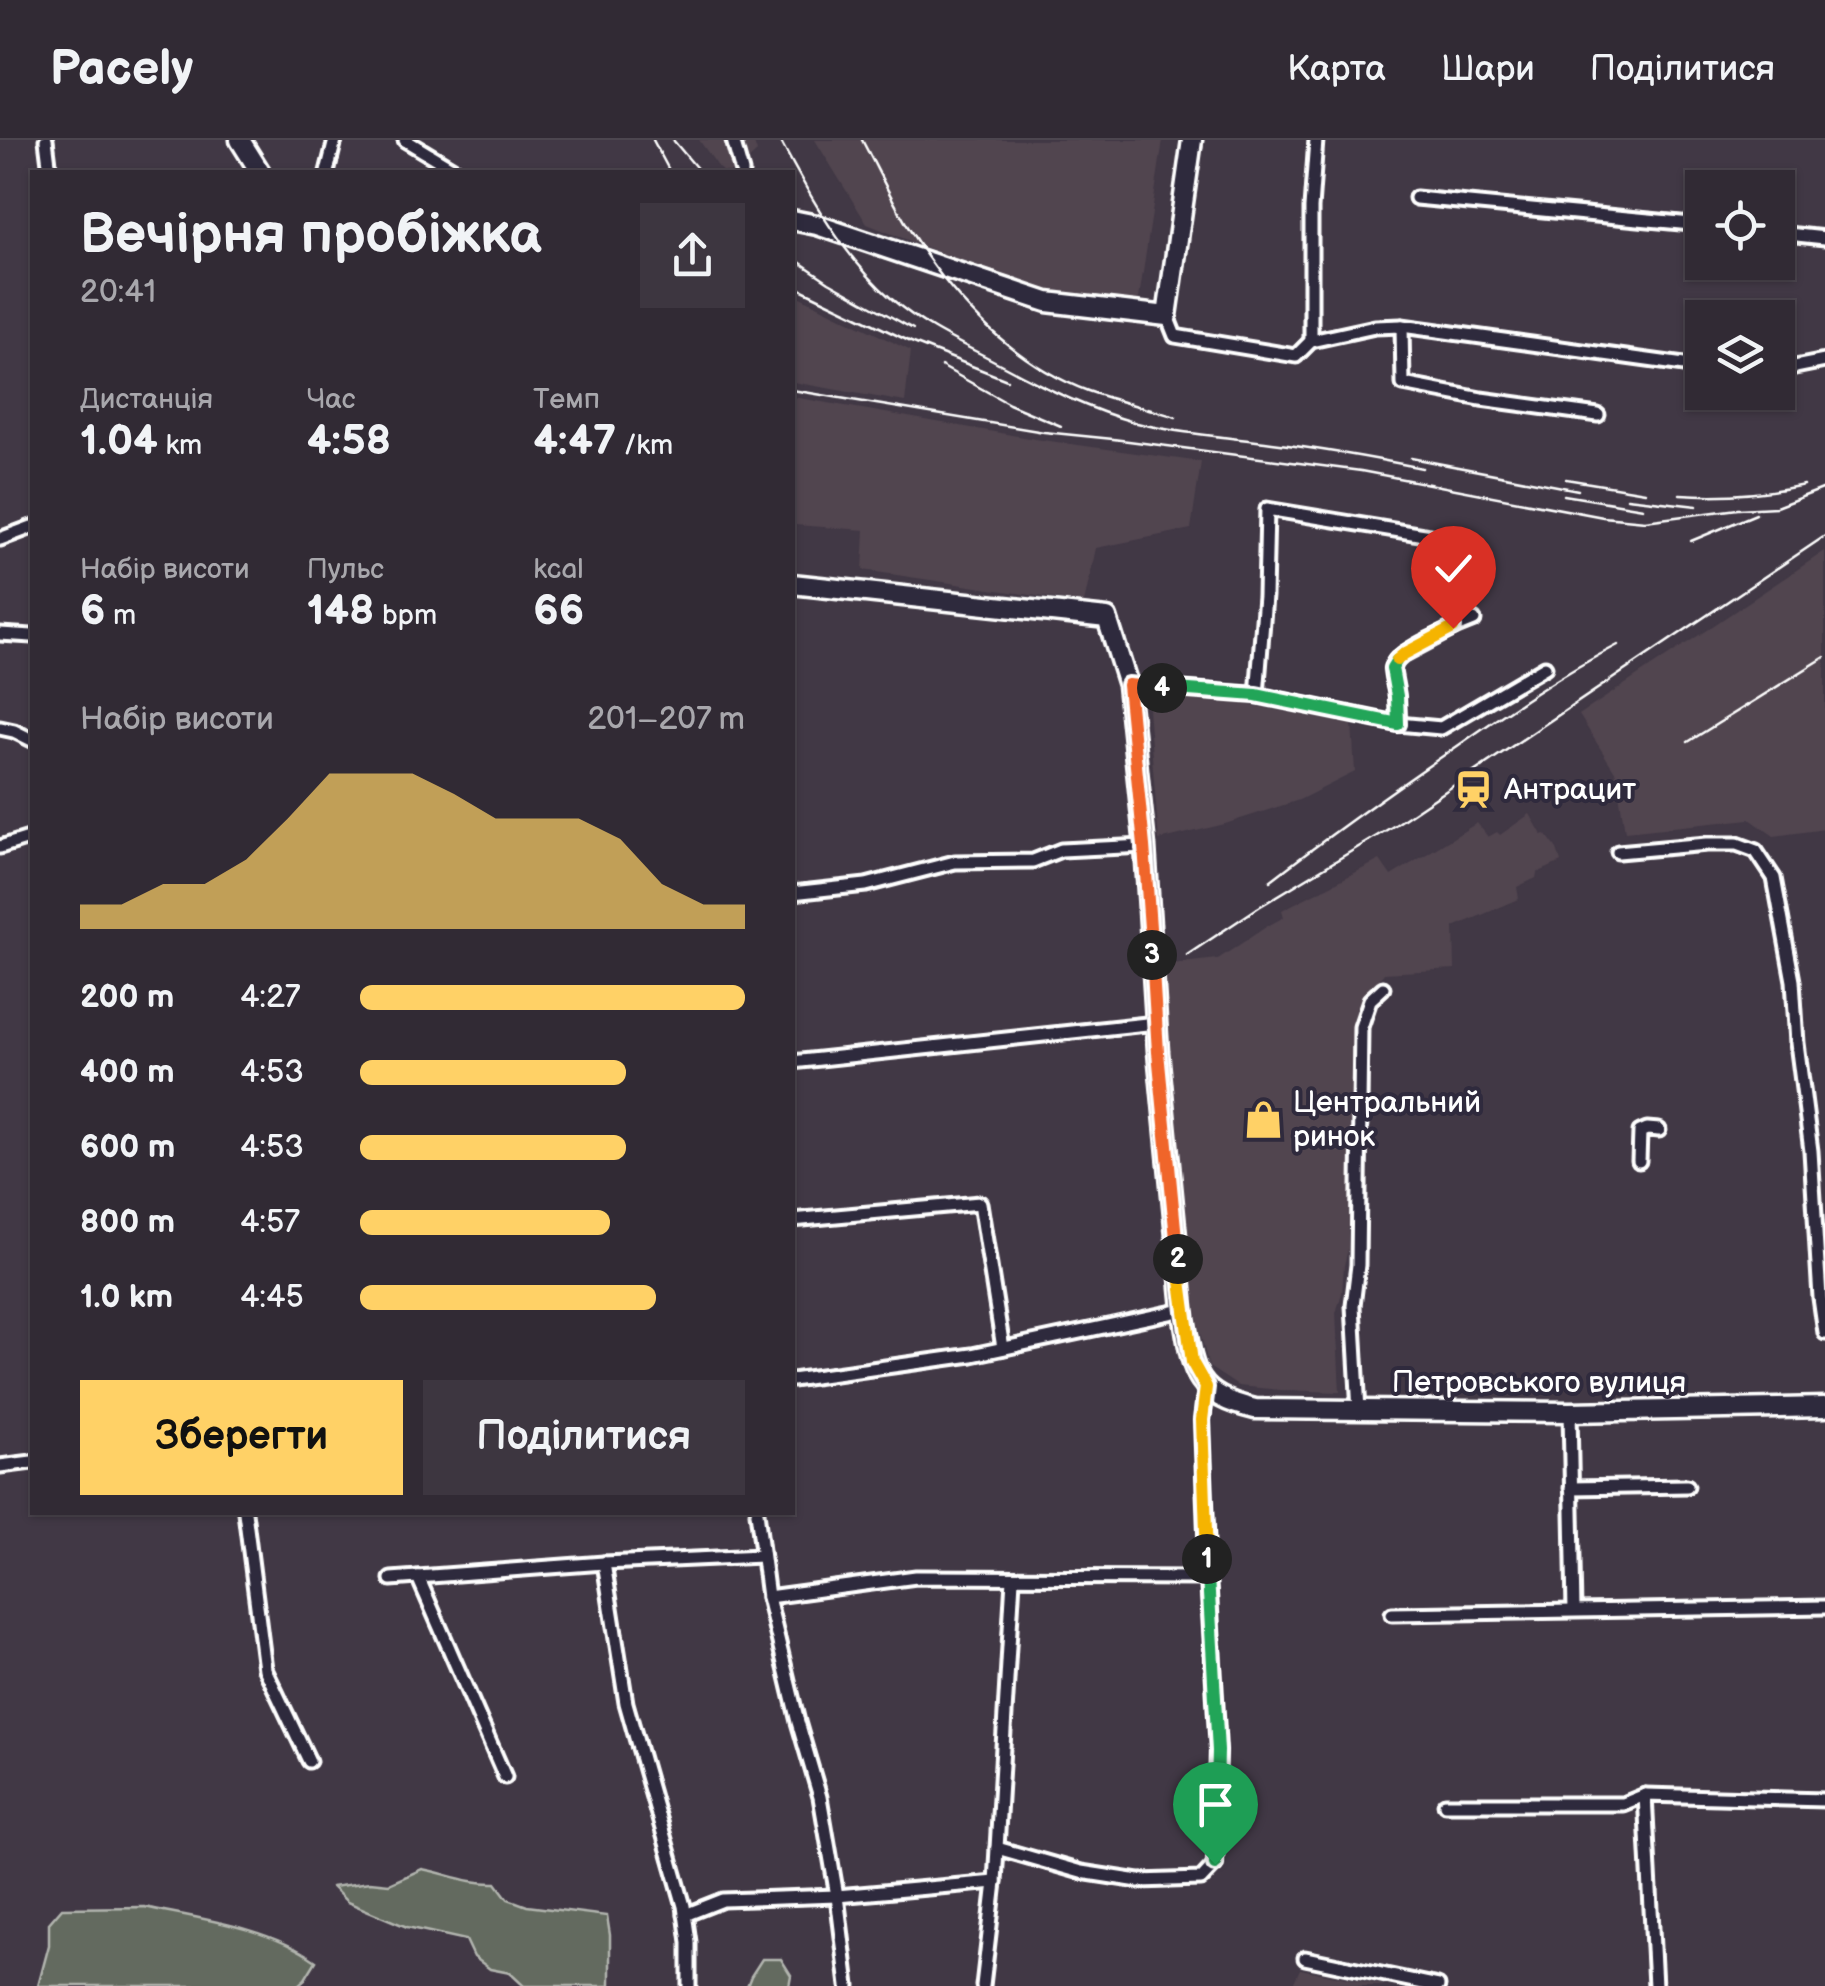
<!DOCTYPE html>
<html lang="uk">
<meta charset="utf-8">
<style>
body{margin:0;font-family:"Balsamiq Sans",sans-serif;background:#3d3640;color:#f1f3f6;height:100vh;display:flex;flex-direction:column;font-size:38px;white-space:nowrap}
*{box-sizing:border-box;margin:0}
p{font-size:32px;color:#a8a7ac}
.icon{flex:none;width:55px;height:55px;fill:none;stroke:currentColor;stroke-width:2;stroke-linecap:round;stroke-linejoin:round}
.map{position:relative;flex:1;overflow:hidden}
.sheet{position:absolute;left:30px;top:30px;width:765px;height:1345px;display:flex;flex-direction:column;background:#312a34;border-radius:0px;box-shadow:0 2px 8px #0004,0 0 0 2px #4c464f}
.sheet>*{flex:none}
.tools{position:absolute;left:1685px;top:30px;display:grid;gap:20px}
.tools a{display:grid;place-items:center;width:110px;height:110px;border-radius:0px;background:#312a34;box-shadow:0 2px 8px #0004,0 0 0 2px #4c464f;font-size:50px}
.pin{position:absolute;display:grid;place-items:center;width:85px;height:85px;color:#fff;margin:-102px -42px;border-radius:50% 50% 50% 0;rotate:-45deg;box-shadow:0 0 10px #0007}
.pin .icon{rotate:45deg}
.km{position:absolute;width:50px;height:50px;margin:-25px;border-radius:50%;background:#222;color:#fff;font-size:28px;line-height:50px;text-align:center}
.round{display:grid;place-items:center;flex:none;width:105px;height:105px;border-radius:0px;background:#3d3640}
.head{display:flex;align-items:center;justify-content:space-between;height:170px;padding:0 50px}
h1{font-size:55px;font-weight:700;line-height:75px}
.metrics{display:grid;grid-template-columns:repeat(3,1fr);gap:15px;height:170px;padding:10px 50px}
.metrics div{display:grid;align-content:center}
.metrics b{font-size:42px;font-weight:700}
.metrics small{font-size:28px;font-weight:400}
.metrics p{font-size:28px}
.chart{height:280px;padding:20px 50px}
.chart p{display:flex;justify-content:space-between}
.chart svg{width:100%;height:180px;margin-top:10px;fill:#ffd166;opacity:.7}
.button{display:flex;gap:20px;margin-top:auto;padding:20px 50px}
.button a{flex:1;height:115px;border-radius:0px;background:#ffd166;color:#111;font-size:40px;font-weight:700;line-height:115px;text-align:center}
.button a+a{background:#3d3640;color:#f1f3f6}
ul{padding:0 50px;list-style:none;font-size:32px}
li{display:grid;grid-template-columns:160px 120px 1fr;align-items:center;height:75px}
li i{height:25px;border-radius:12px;background:#ffd166}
header{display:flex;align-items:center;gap:60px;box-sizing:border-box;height:140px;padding:0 50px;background:#312a34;border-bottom:2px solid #4c464f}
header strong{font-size:48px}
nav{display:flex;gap:55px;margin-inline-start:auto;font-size:35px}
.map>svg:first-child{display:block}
.built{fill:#51454f}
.green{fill:#646b5f;stroke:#b2b5af;stroke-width:2.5}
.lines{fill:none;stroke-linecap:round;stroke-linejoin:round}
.street-casing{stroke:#fff;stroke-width:19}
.secondary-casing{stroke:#fff;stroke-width:25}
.street{stroke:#2f2a3d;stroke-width:11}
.secondary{stroke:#2f2a3d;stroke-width:18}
.rail{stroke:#fff;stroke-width:2.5}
.split-1-casing{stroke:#fff;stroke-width:20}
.split-2-casing{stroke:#fff;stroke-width:20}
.split-3-casing{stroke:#fff;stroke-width:20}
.split-4-casing{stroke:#fff;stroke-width:20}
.split-5-casing{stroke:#fff;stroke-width:20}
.split-6-casing{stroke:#fff;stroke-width:20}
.split-1{stroke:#22a559;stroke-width:12}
.split-2{stroke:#f5b400;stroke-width:12}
.split-3{stroke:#f0652b;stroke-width:12}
.split-4{stroke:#f0652b;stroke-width:12}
.split-5{stroke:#22a559;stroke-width:12}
.split-6{stroke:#f5b400;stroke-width:12}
.labels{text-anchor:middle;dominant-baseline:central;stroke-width:8;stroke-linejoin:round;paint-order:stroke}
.poi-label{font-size:30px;fill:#fff;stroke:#2f2a3d;text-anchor:start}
.street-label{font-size:30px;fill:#fff;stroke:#2f2a3d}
</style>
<header>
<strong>Pacely</strong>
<nav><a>Карта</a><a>Шари</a><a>Поділитися</a></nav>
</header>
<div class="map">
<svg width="1825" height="1846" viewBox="0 0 1825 1846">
<rect width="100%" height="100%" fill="#413845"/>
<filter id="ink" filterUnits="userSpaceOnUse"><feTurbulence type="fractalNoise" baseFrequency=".01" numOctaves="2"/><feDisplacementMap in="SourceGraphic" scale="20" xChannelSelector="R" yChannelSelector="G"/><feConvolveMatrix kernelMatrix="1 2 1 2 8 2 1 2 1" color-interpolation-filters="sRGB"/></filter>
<g filter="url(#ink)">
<!-- built -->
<g class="built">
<polygon points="699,0 753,0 757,12 735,32 722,32"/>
<polygon points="815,0 1163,0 1138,165 1027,147 867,84"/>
<polygon points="792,153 911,211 905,262 793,242"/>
<polygon points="793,257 1035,299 1201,322 1191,389 1096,408 1084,463 863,430 865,390 795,385 793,388"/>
<polygon points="1825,411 1825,689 1774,696 1750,679 1625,692 1616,633 1579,575"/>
<polygon points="1147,556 1212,558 1352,583 1355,632 1299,660 1225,684 1159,700"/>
<polygon points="1530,674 1542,695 1546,694 1557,709 1561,722 1537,733 1536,738 1517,747 1519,759 1454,787 1455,829 1384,833 1366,858 1362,878 1357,880 1359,941 1352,943 1357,1017 1353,1018 1353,1087 1348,1088 1348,1109 1344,1125 1342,1153 1336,1173 1340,1252 1281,1250 1238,1246 1209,1227 1197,1181 1154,826 1218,819 1266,787 1284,777 1282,770 1380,720 1391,736 1477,683 1488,697 1497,692 1500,695"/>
<polygon points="1300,1829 1388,1846 1292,1846"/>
</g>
<!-- green -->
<g class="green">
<path d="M422,1729C448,1734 470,1744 496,1743L508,1759L527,1766L607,1776L610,1795V1846H524L510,1833L490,1829L474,1817L466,1800L407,1787L347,1762L332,1747L370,1742L389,1744Z"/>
<path d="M144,1767C201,1779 268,1787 316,1821L305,1839L297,1846H38L49,1805V1783L62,1768Z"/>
<polygon points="762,1819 781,1819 791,1835 789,1846 747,1846 751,1836"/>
</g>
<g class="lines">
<defs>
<g id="street">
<polyline points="46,0 50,32"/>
<polyline points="405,0 458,32"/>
<polyline points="733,0 742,32"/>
<polyline points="327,32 335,0"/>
<polyline points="1416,58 1702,85"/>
<polyline points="1778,93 1825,98"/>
<polyline points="1167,176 1175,196 1296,216 1311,201 1375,187 1402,186 1684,225 1702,226"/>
<polyline points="1402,186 1403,244 1481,259 1598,275"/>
<polyline points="1311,201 1311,68 1316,0"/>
<polyline points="1778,227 1795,227 1825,221"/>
<polyline points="0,399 32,387"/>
<polyline points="0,494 32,496"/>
<polyline points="1128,545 1257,555 1398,584 1441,588 1545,527"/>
<polyline points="1257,555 1265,456 1267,369 1473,403"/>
<path d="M1398,584C1398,574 1398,563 1396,552C1395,545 1391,535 1392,528C1395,510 1457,487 1474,480"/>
<polyline points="0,588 14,591 32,600"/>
<polyline points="0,707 32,697"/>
<polyline points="1618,712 1707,704 1737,704 1756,711 1774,738 1793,841 1797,903 1811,1011 1820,1158 1825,1193"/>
<polyline points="792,753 866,745 955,722 1033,721 1061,710 1145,706"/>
<polyline points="792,922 1156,883"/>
<polyline points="1639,1021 1640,992 1647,989 1659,990"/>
<polyline points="792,1080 980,1063 1003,1208"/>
<polyline points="792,1240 972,1215 1183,1170"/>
<polyline points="1359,1271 1353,1166 1358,1125 1361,887 1370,860 1383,848"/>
<polyline points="1570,1272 1574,1470"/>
<polyline points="0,1326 32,1322"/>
<polyline points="1571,1348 1687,1346"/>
<polyline points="245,1372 265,1529 309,1621"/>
<polyline points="757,1372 768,1457 798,1582 820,1657 837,1756 848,1846"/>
<polyline points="604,1423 626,1563 684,1766 689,1802 689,1846"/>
<polyline points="418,1437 505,1637"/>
<polyline points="391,1439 604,1423 762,1416"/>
<polyline points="768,1457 916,1437 1208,1438"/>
<polyline points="1392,1474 1825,1467"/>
<polyline points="1445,1664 1623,1664 1645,1655"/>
<polyline points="997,1708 1081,1732 1139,1741 1201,1739 1215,1724 1218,1611 1208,1438 1202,1281 1207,1247"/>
<polyline points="685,1775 723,1760 837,1756 995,1742"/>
<polyline points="1305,1818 1438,1846"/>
<polyline points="983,1846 995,1742 1013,1439"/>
<polyline points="1655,1846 1645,1655 1825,1660"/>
</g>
<g id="secondary">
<polyline points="240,0 260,32"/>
<polyline points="792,80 817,85 1047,162 1167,176 1192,0"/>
<path d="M792,444L1107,478L1128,545L1145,706L1158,912L1184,1178C1193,1233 1195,1255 1255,1269L1570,1272L1825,1267"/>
</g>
</defs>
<!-- street casing -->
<use href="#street" class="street-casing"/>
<!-- secondary casing -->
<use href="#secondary" class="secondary-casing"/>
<!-- street -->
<use href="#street" class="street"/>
<!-- secondary -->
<use href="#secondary" class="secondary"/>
<!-- rail -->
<g class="rail">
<polyline points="653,0 670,32"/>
<polyline points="673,0 700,32"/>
<path d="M780,0C810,57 844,118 893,160C926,189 967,206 1004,226C1047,249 1090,270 1137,283C1181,294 1227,297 1272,303C1322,309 1372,318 1422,328"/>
<path d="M862,0C879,32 894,65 913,95C954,161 1013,223 1088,251C1116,261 1147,268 1176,277"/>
<polyline points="792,117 829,142 913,189"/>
<polyline points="792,145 911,202 1007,240"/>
<polyline points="941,226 1009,264 1061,286"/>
<polyline points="792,250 1044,292 1113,299 1361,331 1603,377 1645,381 1738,369 1776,367 1825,348"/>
<polyline points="1411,318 1578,350"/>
<polyline points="1566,339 1645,352"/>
<path d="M1680,354C1721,357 1763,354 1804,345"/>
<polyline points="1564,355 1643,368"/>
<polyline points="1627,358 1697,366"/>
<polyline points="1691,401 1756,374"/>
<polyline points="1688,602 1825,517"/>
<path d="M1270,741C1331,694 1393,650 1456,607C1509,570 1561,534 1618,505"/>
<polyline points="1187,815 1259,767 1395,685 1825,396"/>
</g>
</g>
</g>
<g class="lines" filter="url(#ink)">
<defs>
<polyline id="split-1" points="1207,1419 1218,1611 1215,1724"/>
<polyline id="split-2" points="1178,1119 1192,1222 1206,1247 1202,1280 1207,1419"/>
<polyline id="split-3" points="1152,815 1158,912 1178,1119"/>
<polyline id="split-4" points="1152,815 1144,706 1128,545 1162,548"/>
<polyline id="split-5" points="1162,548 1256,555 1398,584 1397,556 1392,528 1397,520"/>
<polyline id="split-6" points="1397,520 1404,514 1453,488"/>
</defs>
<!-- split-1 casing -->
<use href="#split-1" class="split-1-casing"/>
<!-- split-2 casing -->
<use href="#split-2" class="split-2-casing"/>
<!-- split-3 casing -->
<use href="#split-3" class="split-3-casing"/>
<!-- split-4 casing -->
<use href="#split-4" class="split-4-casing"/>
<!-- split-5 casing -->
<use href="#split-5" class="split-5-casing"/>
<!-- split-6 casing -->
<use href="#split-6" class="split-6-casing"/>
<!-- split-1 -->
<use href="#split-1" class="split-1"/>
<!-- split-2 -->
<use href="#split-2" class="split-2"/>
<!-- split-3 -->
<use href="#split-3" class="split-3"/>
<!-- split-4 -->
<use href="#split-4" class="split-4"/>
<!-- split-5 -->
<use href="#split-5" class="split-5"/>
<!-- split-6 -->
<use href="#split-6" class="split-6"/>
</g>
<!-- icons -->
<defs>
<symbol id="station-bare" viewBox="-9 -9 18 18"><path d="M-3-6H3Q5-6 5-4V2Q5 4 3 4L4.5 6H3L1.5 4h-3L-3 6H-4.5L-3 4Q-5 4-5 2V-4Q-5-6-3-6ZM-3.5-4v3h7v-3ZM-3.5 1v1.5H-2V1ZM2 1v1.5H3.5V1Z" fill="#ffd166" stroke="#2f2a3d" stroke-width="2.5" paint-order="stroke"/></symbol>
<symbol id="shop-bare" viewBox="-9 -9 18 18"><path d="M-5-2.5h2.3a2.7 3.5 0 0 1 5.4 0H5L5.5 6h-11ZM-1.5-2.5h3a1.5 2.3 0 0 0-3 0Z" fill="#ffd166" stroke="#2f2a3d" stroke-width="2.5" paint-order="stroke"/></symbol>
</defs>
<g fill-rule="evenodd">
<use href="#station-bare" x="1446" y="622" width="55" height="55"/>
<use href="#shop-bare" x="1236" y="952" width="55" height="55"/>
</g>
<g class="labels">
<!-- poi labels -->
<g class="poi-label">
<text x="1504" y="650">Антрацит</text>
<text x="1293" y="963">Центральний<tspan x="1293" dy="34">ринок</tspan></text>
</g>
<!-- street labels -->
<g class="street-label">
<text x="1539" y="1243">Петровського вулиця</text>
</g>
</g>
</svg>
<div class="tools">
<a><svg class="icon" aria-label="locate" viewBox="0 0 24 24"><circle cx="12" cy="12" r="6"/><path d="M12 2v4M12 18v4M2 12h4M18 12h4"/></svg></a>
<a><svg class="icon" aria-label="layers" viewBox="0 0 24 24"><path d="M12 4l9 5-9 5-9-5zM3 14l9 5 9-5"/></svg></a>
</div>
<div class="pin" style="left:1215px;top:1724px;background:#1e9e55"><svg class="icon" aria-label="arrive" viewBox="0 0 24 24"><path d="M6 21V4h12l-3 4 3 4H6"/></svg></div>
<div class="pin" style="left:1453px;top:488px;background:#d93025"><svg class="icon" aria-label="check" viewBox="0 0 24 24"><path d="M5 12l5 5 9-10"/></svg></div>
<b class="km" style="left:1207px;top:1419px">1</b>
<b class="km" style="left:1178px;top:1119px">2</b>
<b class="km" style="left:1152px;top:815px">3</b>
<b class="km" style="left:1162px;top:548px">4</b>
<section class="sheet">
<div class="head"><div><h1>Вечірня пробіжка</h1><p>20:41</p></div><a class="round"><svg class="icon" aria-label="share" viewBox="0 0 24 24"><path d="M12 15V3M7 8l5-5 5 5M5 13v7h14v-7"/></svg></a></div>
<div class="metrics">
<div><p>Дистанція</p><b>1.04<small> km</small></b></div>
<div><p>Час</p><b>4:58</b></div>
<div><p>Темп</p><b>4:47<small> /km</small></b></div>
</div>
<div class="metrics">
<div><p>Набір висоти</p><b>6<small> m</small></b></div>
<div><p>Пульс</p><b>148<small> bpm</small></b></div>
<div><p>kcal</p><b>66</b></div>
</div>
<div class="chart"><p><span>Набір висоти</span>201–207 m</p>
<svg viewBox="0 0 160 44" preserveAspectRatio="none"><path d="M0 44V38L10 38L20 33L30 33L40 27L50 17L60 6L70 6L80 6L90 11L100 17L110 17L120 17L130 22L140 33L150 38L160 38V44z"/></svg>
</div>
<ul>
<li><b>200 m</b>4:27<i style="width:100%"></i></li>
<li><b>400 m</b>4:53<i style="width:69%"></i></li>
<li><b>600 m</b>4:53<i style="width:69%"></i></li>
<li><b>800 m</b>4:57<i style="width:65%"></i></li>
<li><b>1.0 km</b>4:45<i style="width:77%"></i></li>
</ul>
<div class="button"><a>Зберегти</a><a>Поділитися</a></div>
</section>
</div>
